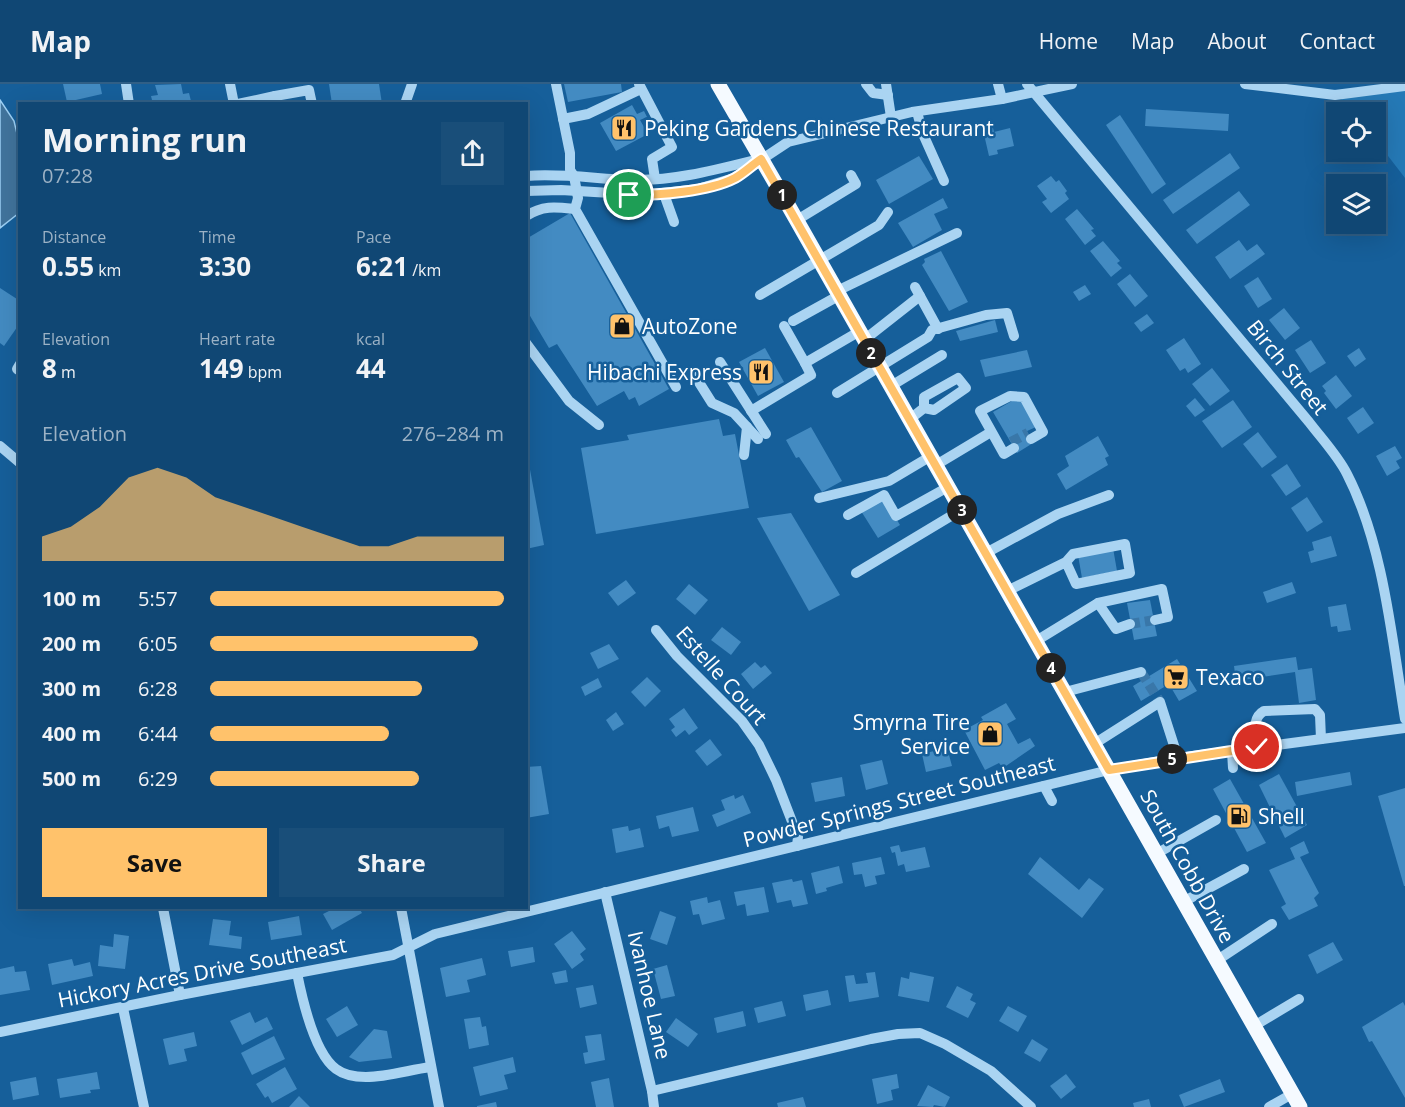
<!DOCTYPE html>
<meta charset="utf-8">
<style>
body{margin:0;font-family:"Open Sans",sans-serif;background:#194e79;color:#f1f3f6;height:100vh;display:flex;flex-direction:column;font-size:22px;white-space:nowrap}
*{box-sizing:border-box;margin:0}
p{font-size:20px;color:#9cb2c5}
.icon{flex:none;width:33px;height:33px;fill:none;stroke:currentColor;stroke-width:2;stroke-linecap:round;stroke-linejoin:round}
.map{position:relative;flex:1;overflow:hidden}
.side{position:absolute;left:18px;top:18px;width:510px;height:807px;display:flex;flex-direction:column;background:#104774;border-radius:0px;box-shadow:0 6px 24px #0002,0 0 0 2px #305f86}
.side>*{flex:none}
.buttons{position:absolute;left:1326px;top:18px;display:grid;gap:12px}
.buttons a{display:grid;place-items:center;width:60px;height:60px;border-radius:0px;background:#104774;box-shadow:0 6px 24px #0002,0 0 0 2px #305f86;font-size:30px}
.pin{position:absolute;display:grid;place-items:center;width:51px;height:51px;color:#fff;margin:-26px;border:3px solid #fff;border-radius:50%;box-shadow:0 2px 6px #0007}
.km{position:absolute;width:30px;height:30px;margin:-15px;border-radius:50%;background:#222;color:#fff;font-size:16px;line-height:30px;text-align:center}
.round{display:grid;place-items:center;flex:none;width:63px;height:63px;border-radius:0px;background:#194e79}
.overview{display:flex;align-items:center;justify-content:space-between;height:102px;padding:0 24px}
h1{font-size:33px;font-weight:700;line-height:45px}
.metrics{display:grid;grid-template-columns:repeat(3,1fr);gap:9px;height:102px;padding:6px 24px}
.metrics div{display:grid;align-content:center}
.metrics b{font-size:26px;font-weight:700}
.metrics small{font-size:16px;font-weight:400}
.metrics p{font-size:16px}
.chart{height:168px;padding:12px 24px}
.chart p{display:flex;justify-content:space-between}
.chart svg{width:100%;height:108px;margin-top:6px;fill:#ffc26b;opacity:.7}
.cta{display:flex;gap:12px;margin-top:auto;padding:12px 24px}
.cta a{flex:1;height:69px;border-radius:0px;background:#ffc26b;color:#111;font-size:24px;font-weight:700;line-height:69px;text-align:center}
.cta a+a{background:#194e79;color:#f1f3f6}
ul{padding:0 24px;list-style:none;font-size:20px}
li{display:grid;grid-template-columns:96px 72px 1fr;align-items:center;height:45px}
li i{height:15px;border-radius:8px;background:#ffc26b}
header{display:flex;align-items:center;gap:36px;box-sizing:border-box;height:84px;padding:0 30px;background:#104774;border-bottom:2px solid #305f86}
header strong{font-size:28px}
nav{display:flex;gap:33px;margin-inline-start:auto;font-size:21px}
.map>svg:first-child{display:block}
.green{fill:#2579b6}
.water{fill:#41749d;stroke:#9dd0f5;stroke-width:1.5}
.building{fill:#438bc2}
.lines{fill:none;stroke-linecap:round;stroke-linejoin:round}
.minor-tunnel{stroke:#3977a9;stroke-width:10;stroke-dasharray:10 5;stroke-linecap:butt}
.minor{stroke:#aad4f2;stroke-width:10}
.major{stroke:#f5faff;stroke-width:15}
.route-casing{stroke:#fff;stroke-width:12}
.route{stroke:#ffc26b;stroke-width:8}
.labels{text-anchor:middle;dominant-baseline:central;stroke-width:5;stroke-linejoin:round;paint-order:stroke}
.poi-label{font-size:21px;fill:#fff;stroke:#165f9a;text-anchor:start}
.street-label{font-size:21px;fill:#fff;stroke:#165f9a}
</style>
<header>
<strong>Map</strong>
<nav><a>Home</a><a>Map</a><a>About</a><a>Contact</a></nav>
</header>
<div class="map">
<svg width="1405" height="1023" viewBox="0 0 1405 1023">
<rect width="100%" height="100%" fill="#165f9a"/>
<!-- green -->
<polygon class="green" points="1405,2 1405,94 1385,68 1376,52 1376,28 1360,28 1335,11"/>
<!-- water -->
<polygon class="water" points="0,16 14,37 19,58 19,129 0,144"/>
<!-- building -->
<g class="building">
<polygon points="63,0 100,0 102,10 67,18"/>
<polygon points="181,0 183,10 189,9 191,17 179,20 153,20 151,12 158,11 155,1"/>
<polygon points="329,0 379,0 382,20 332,20"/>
<polygon points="564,0 621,0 622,8 568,18"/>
<polygon points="632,21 637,30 644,27 647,33 640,36 648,50 616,67 600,39"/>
<polygon points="1146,25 1229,30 1228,47 1145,42"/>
<polygon points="1120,31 1166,100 1152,110 1106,41"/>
<polygon points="993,44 994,48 1010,44 1014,62 997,66 998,70 989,72 983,46"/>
<polygon points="1230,69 1240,84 1173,130 1163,116"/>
<polygon points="919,72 933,95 889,120 876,96"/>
<polygon points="1051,92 1056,98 1059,96 1067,107 1065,109 1069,115 1051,129 1042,118 1047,115 1037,102"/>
<polygon points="1239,107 1250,121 1197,160 1186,146"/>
<polygon points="943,114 948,124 934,130 942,146 913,163 898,139"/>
<polygon points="1077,125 1094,145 1091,146 1096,152 1085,161 1065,135"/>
<polygon points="570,129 669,305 639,322 635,313 629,316 624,307 597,322 557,260 549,264 526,225 526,219 529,217 526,213 526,155"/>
<polygon points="1376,131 1384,131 1384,152 1356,152 1356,140 1376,140"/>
<polygon points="1239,156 1247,167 1257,160 1265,170 1230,195 1215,173"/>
<polygon points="1103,157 1120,177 1117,179 1122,184 1111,193 1090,167"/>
<polygon points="941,167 968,218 949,227 922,181 925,178 924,175"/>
<polygon points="1130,190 1148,212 1135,223 1117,200"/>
<polygon points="1258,193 1272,215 1258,224 1244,202"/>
<polygon points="1085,201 1091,210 1079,217 1073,208"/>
<polygon points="0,204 20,217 20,239 4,262 0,259"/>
<polygon points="1284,224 1300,244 1285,256 1269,236"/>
<polygon points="1147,230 1154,239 1141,248 1134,239"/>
<polygon points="995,236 998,248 960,257 956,247"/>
<polygon points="1184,254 1201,280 1188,289 1185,284 1180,287 1166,266"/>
<polygon points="1311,256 1326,279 1310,289 1295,266"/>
<polygon points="765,264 784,298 758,312 739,278"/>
<polygon points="1359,264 1366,275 1355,283 1347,272"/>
<polygon points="1027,266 1032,283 985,293 980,276"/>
<polygon points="1212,284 1230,307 1210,322 1192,300"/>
<polygon points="1336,291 1352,312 1336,325 1324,309 1326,307 1322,302"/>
<polygon points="1019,313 1036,343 1027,347 1033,359 1017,369 993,328"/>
<polygon points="1195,314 1205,326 1195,333 1186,322"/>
<polygon points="1233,316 1252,343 1222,364 1202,337"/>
<polygon points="1363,323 1374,339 1358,350 1347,334"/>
<polygon points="719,335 723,352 735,350 749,424 596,450 581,364 629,356 627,351"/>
<polygon points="811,343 842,397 822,408 799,373 796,374 786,356"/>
<polygon points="1258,348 1277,373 1262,384 1243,360"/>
<polygon points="1098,352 1109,372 1105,374 1108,381 1066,406 1057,390 1069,382 1065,372"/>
<polygon points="1395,362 1402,374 1396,377 1400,384 1387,392 1376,372"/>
<polygon points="528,375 544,461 526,465 526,376"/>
<polygon points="1287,380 1301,402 1286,412 1271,391"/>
<polygon points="1307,413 1323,438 1307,448 1291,424"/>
<polygon points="884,414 900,441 878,454 861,427"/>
<polygon points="791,429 840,511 809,527 757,434"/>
<polygon points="1331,452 1337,472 1311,479 1308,468 1314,466 1312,458"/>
<polygon points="1113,464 1117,487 1082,494 1078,471"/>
<polygon points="626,496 636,509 618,522 608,509"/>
<polygon points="1292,498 1296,509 1267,519 1263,508"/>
<polygon points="689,500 708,516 695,531 676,515"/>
<polygon points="1150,516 1157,552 1134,556 1127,519"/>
<polygon points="1346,520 1351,546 1338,548 1337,542 1331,543 1328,523"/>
<polygon points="722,543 741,558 731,571 711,556"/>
<polygon points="609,560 619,575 598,585 590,569"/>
<polygon points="1296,573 1298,586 1312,584 1316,616 1299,619 1295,588 1236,597 1234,582"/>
<polygon points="1177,575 1197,607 1179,617 1169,600 1141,617 1133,602"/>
<polygon points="755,578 761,584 765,581 772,589 753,605 741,590"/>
<polygon points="647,593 661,607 645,623 631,608"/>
<polygon points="598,594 602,603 585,612 581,603"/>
<polygon points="1006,619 1016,635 1007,640 1018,660 1030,654 1035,662 1003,684 999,679 985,686 964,646 983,636 981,633"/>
<polygon points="684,624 698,644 689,651 685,646 676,653 671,646 675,643 669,635"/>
<polygon points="616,628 624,640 613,647 606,636"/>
<polygon points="710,655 722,671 707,682 695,667"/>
<polygon points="942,665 943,672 949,671 952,682 926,688 922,670"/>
<polygon points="882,676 888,700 866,706 860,681"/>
<polygon points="541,682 549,730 526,734 526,683"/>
<polygon points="1350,688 1352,701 1297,712 1295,698"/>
<polygon points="1279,690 1307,741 1285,754 1259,701"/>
<polygon points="842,693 845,712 815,718 811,699"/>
<polygon points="1230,695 1266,759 1247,768 1213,705"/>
<polygon points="1405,704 1405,802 1404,802 1378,712"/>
<polygon points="734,711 735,715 743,711 751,729 717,743 712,731 725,726 721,716"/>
<polygon points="693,723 699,747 672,753 669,742 659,745 656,732"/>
<polygon points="628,742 629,747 640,744 644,763 616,769 612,745"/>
<polygon points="1304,757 1309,769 1300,773 1319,809 1314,814 1318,822 1289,836 1281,823 1286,820 1269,786 1295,775 1290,764"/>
<polygon points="899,761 901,768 925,763 930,783 906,788 904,780 898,782 895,768 892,769 890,763"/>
<polygon points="881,773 885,790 875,792 877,800 865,803 862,790 854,791 852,779"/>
<polygon points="1040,773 1079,806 1089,794 1104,805 1082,834 1028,790"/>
<polygon points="839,782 843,799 826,804 827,807 816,810 811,789"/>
<polygon points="792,795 793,798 802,796 808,820 793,823 791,816 777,819 772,799"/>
<polygon points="764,803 769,828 747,832 745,820 737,822 734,808"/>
<polygon points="707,813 708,819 720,816 725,835 702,841 699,830 693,831 690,817"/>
<polygon points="335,824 359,824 362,829 332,846 323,830"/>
<polygon points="660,827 676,833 667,861 650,855"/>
<polygon points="299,832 302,851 271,856 268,838"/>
<polygon points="213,835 231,837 229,851 242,853 241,865 209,861"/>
<polygon points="572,847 586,865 580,870 584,876 572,885 554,860"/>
<polygon points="114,850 129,852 125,885 98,882 100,861 113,863"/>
<polygon points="1333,858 1343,876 1317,890 1308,871"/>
<polygon points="533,863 535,878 511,883 508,867"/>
<polygon points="482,874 486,891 467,896 470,908 446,913 440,884"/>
<polygon points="72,875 74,882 90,878 93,892 52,901 48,880"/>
<polygon points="667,881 675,912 661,915 653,885"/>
<polygon points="14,882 15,888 26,887 30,906 0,911 0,885"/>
<polygon points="566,886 568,898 555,900 552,889"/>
<polygon points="875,888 879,913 849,918 845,892 854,891 856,900 868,899 866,889"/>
<polygon points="910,888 934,893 929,918 898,912 901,893 909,895"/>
<polygon points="593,901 597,920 580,924 576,904"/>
<polygon points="957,902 973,910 970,916 976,919 968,934 946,923"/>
<polygon points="828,906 831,921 806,927 803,911"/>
<polygon points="782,917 786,932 758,939 754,924"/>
<polygon points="1403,918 1405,922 1405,1014 1372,957 1369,958 1362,943"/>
<polygon points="347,922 358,941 337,953 326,935"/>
<polygon points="1008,922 1027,932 1018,948 999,937"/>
<polygon points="743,927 746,942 717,949 714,934"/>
<polygon points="250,928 255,939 267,933 273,945 242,961 230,937"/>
<polygon points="480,933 482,943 486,942 489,961 469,965 464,935"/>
<polygon points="676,934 698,950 688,963 666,948"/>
<polygon points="374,945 387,947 392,974 359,978 349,973"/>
<polygon points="194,948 197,962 184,965 187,977 169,981 163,955"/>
<polygon points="601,950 605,976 585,980 583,969 588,968 585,952"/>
<polygon points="274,952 285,975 252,991 241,969"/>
<polygon points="1032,955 1048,965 1040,978 1024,969"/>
<polygon points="513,973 516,988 504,991 508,1005 480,1012 473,983"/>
<polygon points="285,983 297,1005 272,1019 268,1012 265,1014 256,1000"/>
<polygon points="97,988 100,1005 90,1006 91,1009 60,1014 57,995"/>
<polygon points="897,990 899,1004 891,1006 893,1016 877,1020 872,995"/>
<polygon points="1066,990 1076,1003 1061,1015 1050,1002"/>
<polygon points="36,993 39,1011 13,1016 10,998"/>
<polygon points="609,994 614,1023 596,1023 591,998"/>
<polygon points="1220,995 1225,1008 1184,1023 1179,1011"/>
<polygon points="928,1001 950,1013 945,1023 934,1021 933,1023 917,1022"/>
<polygon points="299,1012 310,1023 289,1023"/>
<polygon points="803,1013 806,1023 778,1023 777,1019"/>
<polygon points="1149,1015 1151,1023 1134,1023 1133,1019"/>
<polygon points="496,1018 497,1023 477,1023 477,1022"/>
</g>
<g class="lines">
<!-- minor-tunnel -->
<g class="minor-tunnel">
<polyline points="1011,358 1028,349"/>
<polyline points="1130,540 1155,536"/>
<polyline points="1141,588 1160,618"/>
</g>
<!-- minor -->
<g class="minor">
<polyline points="126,0 129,20"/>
<polyline points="230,0 234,20"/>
<polyline points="556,0 570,69 570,86 574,92 578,114 575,125 676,303"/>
<polyline points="639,0 672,63 652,75 655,95"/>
<polyline points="866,0 873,9 888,11"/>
<polyline points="886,0 891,33"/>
<polyline points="998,0 1002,15"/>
<path d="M1027,0L1309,338C1322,355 1338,372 1347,390C1384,462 1392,556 1405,635"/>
<polyline points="1245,0 1335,11 1405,2"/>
<polyline points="275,12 309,6 312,20"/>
<polyline points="238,20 275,12 277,20"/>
<polyline points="405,20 412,0"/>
<polyline points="917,28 923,50 944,97"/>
<polyline points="563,35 588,30 641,5"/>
<path d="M526,92C562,89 597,95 632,96C674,97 715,86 755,76"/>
<polyline points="526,107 561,106 644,111 698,105 734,94 788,58 912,28 1002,15 1072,0"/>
<polyline points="664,110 674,138"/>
<path d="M526,132C543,121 556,123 575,125"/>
<polyline points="797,136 856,100 851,91"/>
<polyline points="915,203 938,245"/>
<polyline points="837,207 957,149"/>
<polyline points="760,211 879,141 888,128"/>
<polyline points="793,237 840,211"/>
<polyline points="784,242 805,279"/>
<polyline points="864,256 920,212"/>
<polyline points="526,259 569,317 599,341"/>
<polyline points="720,278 766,350"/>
<polyline points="20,280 17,285 20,287"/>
<polyline points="695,292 712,319 734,329 758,355"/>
<polyline points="891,302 942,271"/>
<polyline points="837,309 928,253 932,246 986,231 1007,229 1014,252"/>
<polyline points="751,327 811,291 805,279 860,247"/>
<polyline points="910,335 924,324 934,326 966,304 958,294 924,313 924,324"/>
<polyline points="0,362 20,379"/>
<polyline points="1014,364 1004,370 980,327 1010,312 1024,313 1043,348 1031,355"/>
<polyline points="744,371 747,343"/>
<polyline points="936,381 991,348"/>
<polyline points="819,414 889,397 931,372"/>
<polyline points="848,431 884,411 896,432 948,403"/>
<polyline points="986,469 1058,430 1109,411"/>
<polyline points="856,489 961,426"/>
<polyline points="1007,507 1066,478 1073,470 1125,460 1130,489 1076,500 1066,478"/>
<polyline points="1130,540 1116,545 1098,519 1162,505 1168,533 1155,536"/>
<polyline points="656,546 677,572 742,637 759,661 776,696 798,753 797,762"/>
<polyline points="1036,557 1098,519"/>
<polyline points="1065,608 1141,588"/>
<polyline points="1094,660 1160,618 1178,674"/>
<path d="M1257,663C1256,650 1251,634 1264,627L1315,625L1320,631L1321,655"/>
<polyline points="1232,667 1233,684"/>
<polyline points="1044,702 1052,717"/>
<polyline points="1156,770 1216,736"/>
<polyline points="605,808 652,1007 654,1023"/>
<polyline points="1183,818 1244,785"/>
<polyline points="163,824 180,911"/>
<polyline points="401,824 439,1023"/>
<polyline points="1216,877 1272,840"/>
<path d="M297,889C302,914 314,969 336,985C344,991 356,993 366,993C387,993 409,986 430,983"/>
<polyline points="123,924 144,1023"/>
<polyline points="1254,942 1299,915"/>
<polyline points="0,948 180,911 393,871 435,850 1109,686 1178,674 1405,644"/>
<polyline points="652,1007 871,955 898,950 920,949 945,960 991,987 1031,1023"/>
<polyline points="1269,1023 1292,1010"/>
</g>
<!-- major -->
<polyline class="major" points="718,0 788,121 1300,1023"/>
</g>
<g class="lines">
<defs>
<path id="route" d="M629,111C659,111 708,108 735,94C744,89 752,81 761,75L1109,686L1257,663"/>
</defs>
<!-- route casing -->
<use href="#route" class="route-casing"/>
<!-- route -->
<use href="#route" class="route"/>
</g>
<!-- icons -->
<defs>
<symbol id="restaurant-square" viewBox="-11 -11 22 22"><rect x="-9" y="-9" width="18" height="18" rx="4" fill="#ffc26b" stroke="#165f9a"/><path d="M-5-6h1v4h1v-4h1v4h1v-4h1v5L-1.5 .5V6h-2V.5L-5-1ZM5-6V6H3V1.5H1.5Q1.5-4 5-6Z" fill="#111"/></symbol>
<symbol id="shop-square" viewBox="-11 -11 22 22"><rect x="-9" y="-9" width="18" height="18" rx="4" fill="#ffc26b" stroke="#165f9a"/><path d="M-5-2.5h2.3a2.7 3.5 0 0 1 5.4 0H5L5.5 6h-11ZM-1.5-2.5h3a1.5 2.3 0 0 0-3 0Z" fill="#111"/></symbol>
<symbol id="supermarket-square" viewBox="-11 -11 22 22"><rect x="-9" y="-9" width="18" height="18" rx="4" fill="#ffc26b" stroke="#165f9a"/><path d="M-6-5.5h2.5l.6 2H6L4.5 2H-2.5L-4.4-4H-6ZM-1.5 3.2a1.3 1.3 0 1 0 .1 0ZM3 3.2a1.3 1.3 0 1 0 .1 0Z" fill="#111"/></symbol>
<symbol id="fuel-square" viewBox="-11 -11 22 22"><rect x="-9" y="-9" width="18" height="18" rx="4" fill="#ffc26b" stroke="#165f9a"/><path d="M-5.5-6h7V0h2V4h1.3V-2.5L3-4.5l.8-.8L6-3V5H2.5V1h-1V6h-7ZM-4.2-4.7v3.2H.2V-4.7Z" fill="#111"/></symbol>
</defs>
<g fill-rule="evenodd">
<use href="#restaurant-square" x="609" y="29" width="30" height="30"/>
<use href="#shop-square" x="607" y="227" width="30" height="30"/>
<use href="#restaurant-square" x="746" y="273" width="30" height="30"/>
<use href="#supermarket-square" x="1161" y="578" width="30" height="30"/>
<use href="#shop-square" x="975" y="635" width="30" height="30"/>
<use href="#fuel-square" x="1224" y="717" width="30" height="30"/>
</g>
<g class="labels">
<!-- poi labels -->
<g class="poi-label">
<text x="644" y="44">Peking Gardens Chinese Restaurant</text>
<text x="642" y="242">AutoZone</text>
<text x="742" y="288" text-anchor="end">Hibachi Express</text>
<text x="1196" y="593">Texaco</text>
<text x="970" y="638" text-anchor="end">Smyrna Tire<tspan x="970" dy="24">Service</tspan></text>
<text x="1258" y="732">Shell</text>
</g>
<!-- street labels -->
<g class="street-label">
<text transform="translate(1288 283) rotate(51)">Birch Street</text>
<text transform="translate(722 591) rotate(48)">Estelle Court</text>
<text transform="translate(899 717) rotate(-14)">Powder Springs Street Southeast</text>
<text transform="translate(1188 782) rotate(61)">South Cobb Drive</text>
<text transform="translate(202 888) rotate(-11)">Hickory Acres Drive Southeast</text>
<text transform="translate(650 911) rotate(77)">Ivanhoe Lane</text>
</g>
</g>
</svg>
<div class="buttons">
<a><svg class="icon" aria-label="locate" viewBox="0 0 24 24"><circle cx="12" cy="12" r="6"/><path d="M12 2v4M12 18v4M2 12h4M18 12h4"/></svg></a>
<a><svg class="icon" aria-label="layers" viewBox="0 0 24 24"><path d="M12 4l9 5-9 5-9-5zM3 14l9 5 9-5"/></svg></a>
</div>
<div class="pin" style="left:629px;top:111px;background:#1e9e55"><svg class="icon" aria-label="arrive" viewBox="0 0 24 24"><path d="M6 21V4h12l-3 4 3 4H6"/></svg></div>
<div class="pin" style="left:1257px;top:663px;background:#d93025"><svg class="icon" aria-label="check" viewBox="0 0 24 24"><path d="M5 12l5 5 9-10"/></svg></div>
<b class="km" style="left:782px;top:111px">1</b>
<b class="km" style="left:871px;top:269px">2</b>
<b class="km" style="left:962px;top:426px">3</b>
<b class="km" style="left:1051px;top:584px">4</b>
<b class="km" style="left:1172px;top:675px">5</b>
<section class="side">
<div class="overview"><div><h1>Morning run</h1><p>07:28</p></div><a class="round"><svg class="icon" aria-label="share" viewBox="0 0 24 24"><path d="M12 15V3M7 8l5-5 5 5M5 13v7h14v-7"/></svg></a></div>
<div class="metrics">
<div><p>Distance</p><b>0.55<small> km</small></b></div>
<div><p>Time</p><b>3:30</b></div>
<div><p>Pace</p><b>6:21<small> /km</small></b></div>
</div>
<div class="metrics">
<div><p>Elevation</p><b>8<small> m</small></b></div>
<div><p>Heart rate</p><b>149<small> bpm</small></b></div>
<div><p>kcal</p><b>44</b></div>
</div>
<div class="chart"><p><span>Elevation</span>276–284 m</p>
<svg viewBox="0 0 160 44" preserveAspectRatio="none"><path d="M0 44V34L10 30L20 22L30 10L40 6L50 10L60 18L70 22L80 26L90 30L100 34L110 38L120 38L130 34L140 34L150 34L160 34V44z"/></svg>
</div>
<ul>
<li><b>100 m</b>5:57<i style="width:100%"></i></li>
<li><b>200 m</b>6:05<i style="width:91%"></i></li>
<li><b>300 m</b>6:28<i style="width:72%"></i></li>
<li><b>400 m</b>6:44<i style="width:61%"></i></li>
<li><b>500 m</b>6:29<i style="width:71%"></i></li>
</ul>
<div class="cta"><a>Save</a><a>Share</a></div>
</section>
</div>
